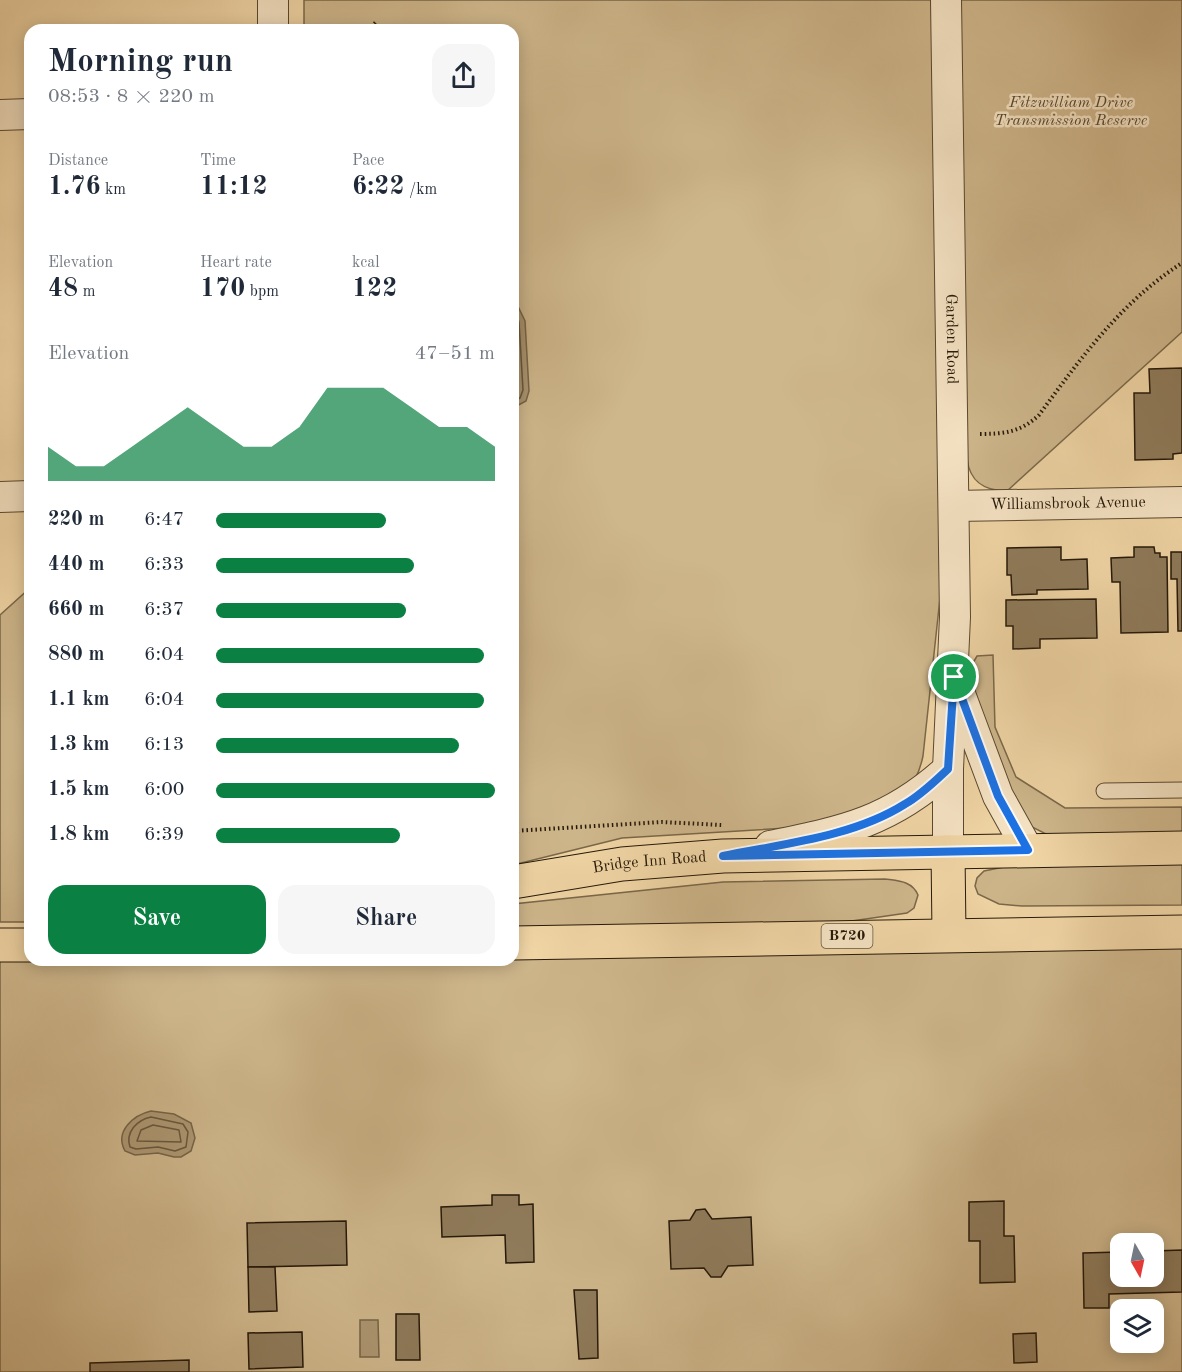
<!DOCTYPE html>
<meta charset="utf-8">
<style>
body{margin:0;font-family:"Old Standard TT",serif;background:#f6f6f7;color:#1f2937;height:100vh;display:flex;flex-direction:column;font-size:22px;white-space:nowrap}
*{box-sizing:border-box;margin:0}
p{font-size:20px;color:#747a83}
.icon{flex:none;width:33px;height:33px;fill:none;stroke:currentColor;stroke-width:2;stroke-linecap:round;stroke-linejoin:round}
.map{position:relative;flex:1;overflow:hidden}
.details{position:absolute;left:24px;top:24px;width:495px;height:942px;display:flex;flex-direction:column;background:#fff;border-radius:18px;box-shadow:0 3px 15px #0003}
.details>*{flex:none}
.needle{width:39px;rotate:171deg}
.tools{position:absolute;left:1110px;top:1233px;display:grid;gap:12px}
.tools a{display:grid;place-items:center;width:54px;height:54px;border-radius:12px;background:#fff;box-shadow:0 3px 15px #0003;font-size:30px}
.pin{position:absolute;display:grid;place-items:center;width:51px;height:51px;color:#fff;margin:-26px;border:3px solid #fff;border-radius:50%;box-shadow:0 2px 6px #0007}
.round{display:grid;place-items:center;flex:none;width:63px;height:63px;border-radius:18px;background:#f6f6f7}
.summary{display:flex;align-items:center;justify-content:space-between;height:102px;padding:0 24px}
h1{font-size:33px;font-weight:600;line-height:45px}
.stats{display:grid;grid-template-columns:repeat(3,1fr);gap:9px;height:102px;padding:6px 24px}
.stats div{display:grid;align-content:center}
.stats b{font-size:26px;font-weight:600}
.stats small{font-size:16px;font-weight:400}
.stats p{font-size:16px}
.chart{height:168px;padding:12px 24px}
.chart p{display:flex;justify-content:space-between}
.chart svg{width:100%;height:108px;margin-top:6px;fill:#0b8043;opacity:.7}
.primary-button{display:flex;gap:12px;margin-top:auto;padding:12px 24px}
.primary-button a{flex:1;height:69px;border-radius:18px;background:#0b8043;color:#fff;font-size:24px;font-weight:600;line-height:69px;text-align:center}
.primary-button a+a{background:#f6f6f7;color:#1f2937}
ul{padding:0 24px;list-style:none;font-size:20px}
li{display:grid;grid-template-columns:96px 72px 1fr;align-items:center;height:45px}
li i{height:15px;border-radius:8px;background:#0b8043}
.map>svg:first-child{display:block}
.green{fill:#cfb78c;stroke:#7a684a;stroke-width:1.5;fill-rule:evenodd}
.water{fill:#ac9671;stroke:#766447;stroke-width:1.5}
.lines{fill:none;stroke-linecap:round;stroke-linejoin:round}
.shore{stroke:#68573d;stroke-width:1.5}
.building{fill:#8f7b5b;stroke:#241809;stroke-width:1.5}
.lane-casing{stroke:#584830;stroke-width:17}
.street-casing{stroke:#584830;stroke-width:32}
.primary-casing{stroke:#241809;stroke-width:35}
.path{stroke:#241809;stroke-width:4;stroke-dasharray:1.5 3;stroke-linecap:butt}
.lane{stroke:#f7e5c6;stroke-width:15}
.street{stroke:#f7e5c6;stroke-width:30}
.primary{stroke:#f2d7a7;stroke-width:33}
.route-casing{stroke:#fff;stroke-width:12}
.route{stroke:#1a73e8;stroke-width:8}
.labels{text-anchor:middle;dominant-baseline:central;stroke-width:5;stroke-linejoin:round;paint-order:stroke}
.shield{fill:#f7e5c6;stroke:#635642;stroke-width:1.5}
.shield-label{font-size:15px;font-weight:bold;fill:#241809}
.park-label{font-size:16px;font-style:italic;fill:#574830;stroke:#f7e5c6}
.street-label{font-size:16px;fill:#241809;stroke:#f7e5c6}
</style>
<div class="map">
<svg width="1182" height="1372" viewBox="0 0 1182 1372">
<rect width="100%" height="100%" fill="#f2d7a7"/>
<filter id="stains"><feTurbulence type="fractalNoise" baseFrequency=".00333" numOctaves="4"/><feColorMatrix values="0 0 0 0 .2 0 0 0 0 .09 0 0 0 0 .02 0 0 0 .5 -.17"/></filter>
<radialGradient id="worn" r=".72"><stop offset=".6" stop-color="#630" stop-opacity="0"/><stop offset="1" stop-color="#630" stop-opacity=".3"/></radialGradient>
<!-- green -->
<g class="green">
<path d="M304,0H932L940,598L923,756C919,775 913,785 900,798L804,827L622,838L513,865V30H304Z"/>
<path d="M959,0H1182V332L1007,491C984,491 970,482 967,459Z"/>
<polygon points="30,588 30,922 0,922 0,615"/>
<polygon points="993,655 995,727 1016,777 1065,808 1182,807 1182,836 1050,836 1026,824 973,707 970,668 977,656"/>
<polygon points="1182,862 1182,905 1022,906 999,904 978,894 975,886 977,878 984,871 1009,866"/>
<path d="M885,879C899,881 912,881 918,895L914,908L907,913L838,923L513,932V904L723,882Z"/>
<path d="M1182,946V1372H0V957L30,960H513V955ZM1120,1244H1154V1276H1120ZM1120,1310H1154V1342H1120Z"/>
</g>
<!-- water -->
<g class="water">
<polygon points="513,296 525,321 529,391 526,401 513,408"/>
<path d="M151,1111L174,1114L191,1123L195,1138L191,1151L181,1157H174L158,1153L135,1155L125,1151C114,1131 134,1115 151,1111Z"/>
<polygon points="360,1320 378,1320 379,1357 360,1357"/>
</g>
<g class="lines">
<!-- shore -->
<g class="shore">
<polyline points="513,306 519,322 523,390 520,398 513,402"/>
<path d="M151,1117L183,1124L188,1132L186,1147L175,1151L158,1147L136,1149L130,1147C125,1132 137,1120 151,1117Z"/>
<polygon points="153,1125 179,1130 181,1142 137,1141 141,1130"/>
</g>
</g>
<!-- building -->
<g class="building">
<polygon points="1182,368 1182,453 1173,454 1173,459 1135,460 1134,393 1150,393 1149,369"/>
<polygon points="1061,547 1061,560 1087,559 1088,589 1037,590 1037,594 1012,595 1011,575 1007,575 1007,548"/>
<polygon points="1134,547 1154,547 1155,553 1160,553 1160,557 1167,557 1168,632 1121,633 1120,582 1112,582 1111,558 1134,557"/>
<polygon points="1171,552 1182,552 1182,631 1178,631 1177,579 1171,579"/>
<polygon points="1096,599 1097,638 1040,639 1040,648 1013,649 1013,626 1006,626 1006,600"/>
<polygon points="492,1195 519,1195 519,1205 533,1204 534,1262 506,1263 505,1235 442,1237 441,1207 492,1205"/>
<polygon points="1004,1201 1004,1236 1014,1236 1015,1282 980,1283 980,1241 969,1241 969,1202"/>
<polygon points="705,1209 712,1219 751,1217 753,1265 728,1266 721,1277 711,1277 704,1268 671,1269 669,1221 690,1220 696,1210"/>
<polygon points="346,1221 347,1265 248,1267 247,1223"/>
<polygon points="1182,1250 1182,1292 1109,1294 1109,1308 1084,1308 1083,1253 1120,1252 1120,1276 1154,1276 1154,1251"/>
<polygon points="248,1267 275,1267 277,1311 249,1312"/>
<polygon points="574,1290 597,1290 598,1358 579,1359"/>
<polygon points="396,1314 419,1314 420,1360 396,1360"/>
<polygon points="302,1332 303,1367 249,1369 248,1333"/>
<polygon points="1036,1333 1037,1362 1014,1363 1013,1334"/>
<polygon points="189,1360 189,1372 90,1372 90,1363"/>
</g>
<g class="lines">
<defs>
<polyline id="lane" points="1104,791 1182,790"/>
<g id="street">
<polyline points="273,0 273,30"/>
<path id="s1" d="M946,0L955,617L948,769V852"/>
<polyline points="0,115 30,114"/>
<polyline points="0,497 30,496"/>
<path id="s2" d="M954,506L1182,502"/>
<polyline points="957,686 998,796 1028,850"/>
<path d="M770,846C844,831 890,822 948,769"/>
</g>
<g id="primary">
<polyline points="948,852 949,934"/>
<path id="s3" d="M513,882L622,864L723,856L1182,848"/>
<polyline points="513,943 1182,932"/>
<polyline points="0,945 30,945"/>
</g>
</defs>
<!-- lane casing -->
<use href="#lane" class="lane-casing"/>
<!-- street casing -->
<use href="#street" class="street-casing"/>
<!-- primary casing -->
<use href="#primary" class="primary-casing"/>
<!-- path -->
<g class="path">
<polyline points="368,30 377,21"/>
<path d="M980,434C1004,434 1021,432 1039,415C1081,358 1121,302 1182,263"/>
<polyline points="513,831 662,822 722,825"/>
</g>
<!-- lane -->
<use href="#lane" class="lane"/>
<!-- street -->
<use href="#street" class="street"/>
<!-- primary -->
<use href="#primary" class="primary"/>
</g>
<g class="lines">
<defs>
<path id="route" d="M954,677L998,796L1028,850L723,856C782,844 853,837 905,804C921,795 934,782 948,769Z"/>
</defs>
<!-- route casing -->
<use href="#route" class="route-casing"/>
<!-- route -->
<use href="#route" class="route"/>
</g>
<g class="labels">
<!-- shield labels -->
<rect class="shield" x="821.5" y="924" width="51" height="24" rx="4.5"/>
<g class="shield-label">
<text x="847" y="936">B720</text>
</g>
<!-- park labels -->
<g class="park-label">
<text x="1071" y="103">Fitzwilliam Drive<tspan x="1071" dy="18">Transmission Reserve</tspan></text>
</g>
<!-- street labels -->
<g class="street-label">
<text stroke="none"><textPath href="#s1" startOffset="339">Garden Road</textPath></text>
<text stroke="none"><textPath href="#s2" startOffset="114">Williamsbrook Avenue</textPath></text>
<text stroke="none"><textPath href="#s3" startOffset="138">Bridge Inn Road</textPath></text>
</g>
</g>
<rect width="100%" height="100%" filter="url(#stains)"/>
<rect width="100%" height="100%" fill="url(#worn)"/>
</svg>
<div class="tools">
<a><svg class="needle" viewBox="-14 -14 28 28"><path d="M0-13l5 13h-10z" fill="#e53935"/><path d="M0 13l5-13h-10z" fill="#747a83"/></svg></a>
<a><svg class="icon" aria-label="layers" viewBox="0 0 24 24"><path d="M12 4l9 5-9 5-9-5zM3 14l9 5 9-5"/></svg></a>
</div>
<div class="pin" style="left:954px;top:677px;background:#1e9e55"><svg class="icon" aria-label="arrive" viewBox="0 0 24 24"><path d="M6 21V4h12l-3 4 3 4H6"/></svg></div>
<section class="details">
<div class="summary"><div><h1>Morning run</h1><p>08:53 · 8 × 220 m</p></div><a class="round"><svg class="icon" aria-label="share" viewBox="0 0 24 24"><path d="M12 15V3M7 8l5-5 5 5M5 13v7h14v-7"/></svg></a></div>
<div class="stats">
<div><p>Distance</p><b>1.76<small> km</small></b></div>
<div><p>Time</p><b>11:12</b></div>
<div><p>Pace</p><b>6:22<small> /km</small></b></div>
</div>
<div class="stats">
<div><p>Elevation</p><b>48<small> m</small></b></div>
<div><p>Heart rate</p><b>170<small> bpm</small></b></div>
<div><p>kcal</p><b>122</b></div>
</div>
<div class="chart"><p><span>Elevation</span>47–51 m</p>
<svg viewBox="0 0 160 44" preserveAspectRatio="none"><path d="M0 44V30L10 38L20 38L30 30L40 22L50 14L60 22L70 30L80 30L90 22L100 6L110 6L120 6L130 14L140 22L150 22L160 30V44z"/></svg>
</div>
<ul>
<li><b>220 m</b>6:47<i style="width:61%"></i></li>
<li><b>440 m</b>6:33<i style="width:71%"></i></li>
<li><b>660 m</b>6:37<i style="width:68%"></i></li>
<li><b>880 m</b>6:04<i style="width:96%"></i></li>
<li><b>1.1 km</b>6:04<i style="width:96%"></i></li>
<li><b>1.3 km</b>6:13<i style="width:87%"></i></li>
<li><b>1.5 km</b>6:00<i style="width:100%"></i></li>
<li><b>1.8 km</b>6:39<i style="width:66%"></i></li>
</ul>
<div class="primary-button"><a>Save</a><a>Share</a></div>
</section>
</div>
